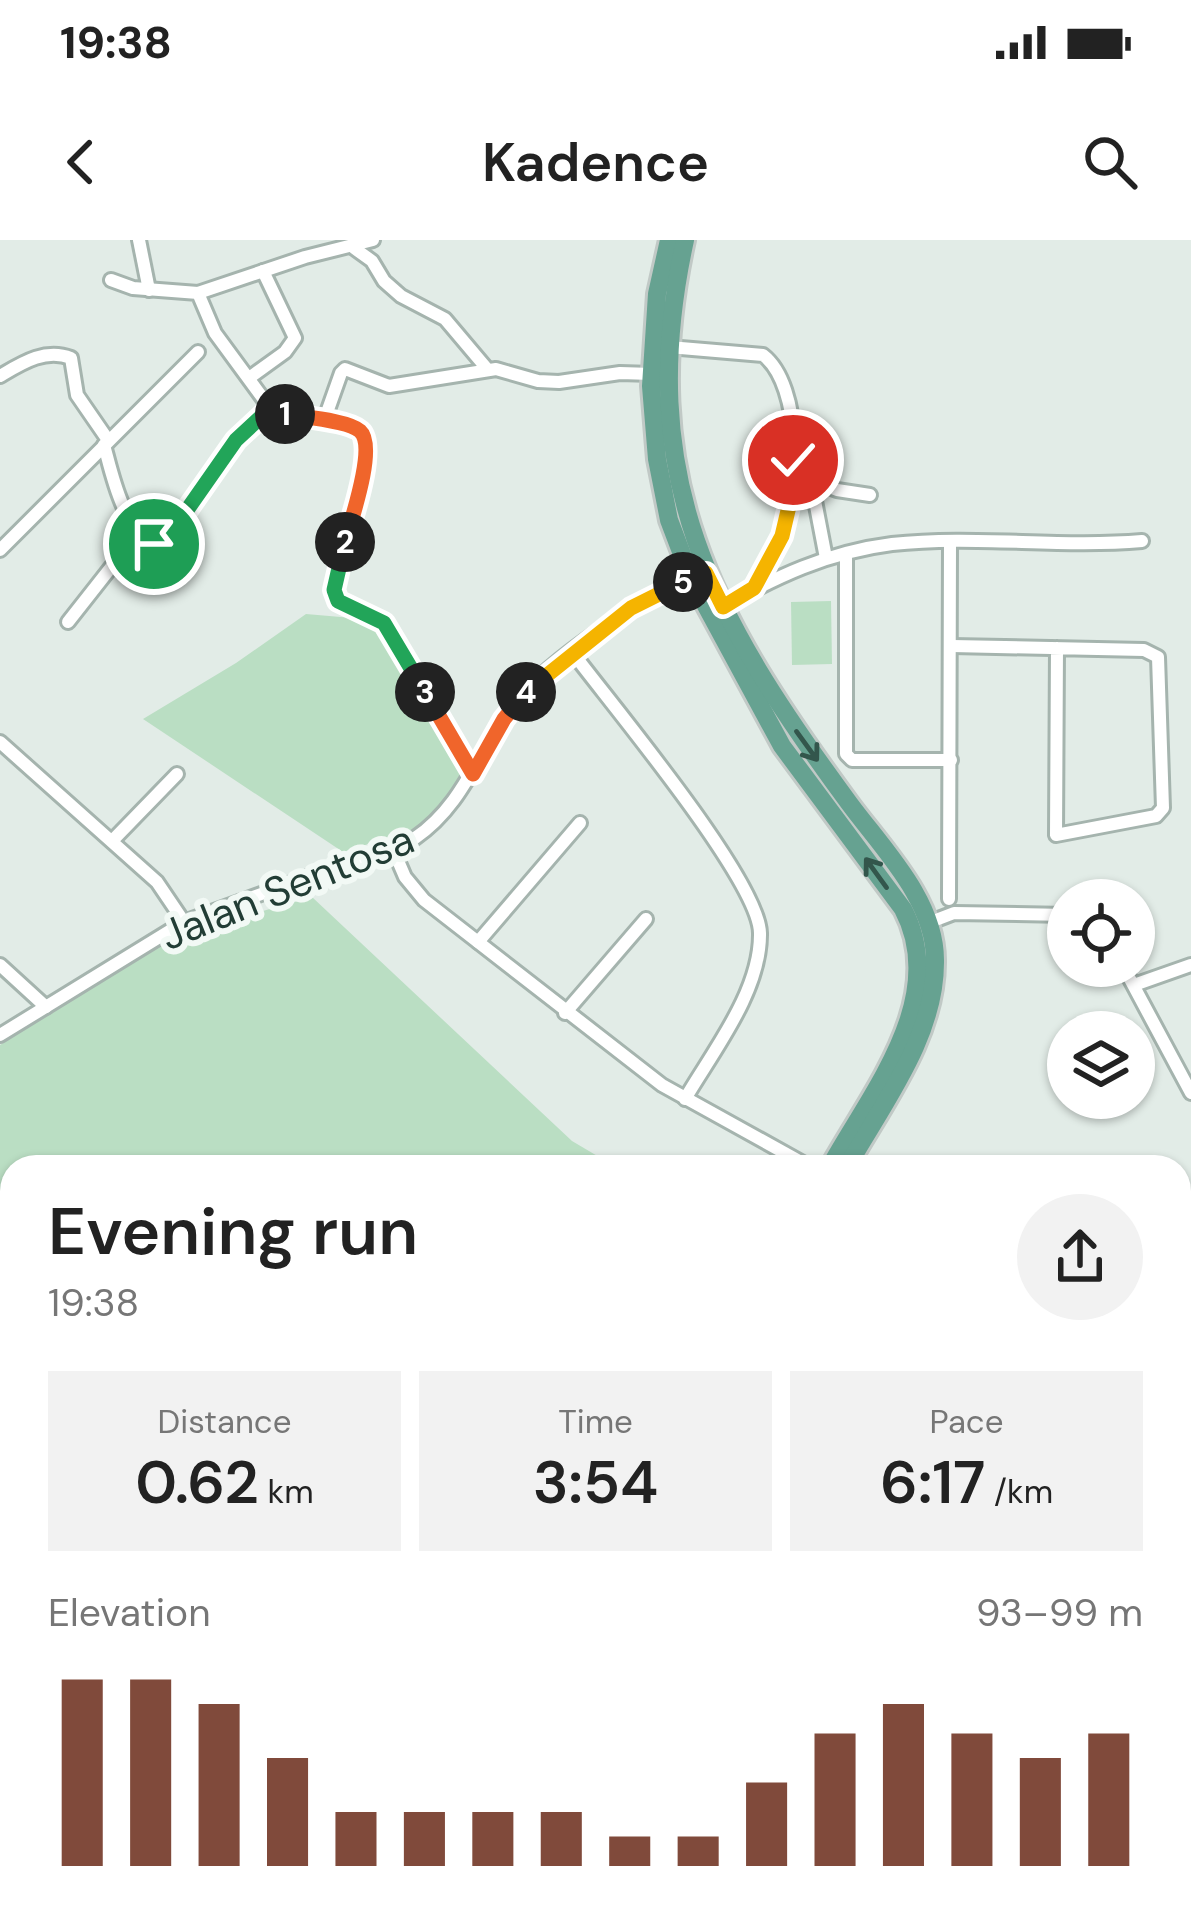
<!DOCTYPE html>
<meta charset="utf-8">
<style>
body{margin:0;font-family:"DM Sans",sans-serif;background:#f2f2f2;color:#222;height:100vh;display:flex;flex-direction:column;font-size:45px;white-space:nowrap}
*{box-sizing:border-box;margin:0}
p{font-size:39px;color:#767676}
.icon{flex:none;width:66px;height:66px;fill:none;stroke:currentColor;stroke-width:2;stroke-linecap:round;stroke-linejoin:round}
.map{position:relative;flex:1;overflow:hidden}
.details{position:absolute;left:0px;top:915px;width:1191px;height:771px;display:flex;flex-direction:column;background:#fff;border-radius:36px 36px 0 0;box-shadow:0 3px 9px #0004}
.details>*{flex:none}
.fabs{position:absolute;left:1047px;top:639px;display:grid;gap:24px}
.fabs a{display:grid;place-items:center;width:108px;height:108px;border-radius:50%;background:#fff;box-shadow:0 3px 9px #0004;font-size:60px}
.pin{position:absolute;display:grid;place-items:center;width:102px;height:102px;color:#fff;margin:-51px;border:6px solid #fff;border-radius:50%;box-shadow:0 3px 12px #0007}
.km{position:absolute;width:60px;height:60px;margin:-30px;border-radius:50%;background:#222;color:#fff;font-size:33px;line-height:60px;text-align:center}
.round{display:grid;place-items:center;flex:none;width:126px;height:126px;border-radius:63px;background:#f2f2f2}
.summary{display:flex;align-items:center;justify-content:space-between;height:204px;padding:0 48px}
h1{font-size:66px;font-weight:600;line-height:90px}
.stats{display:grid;grid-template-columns:repeat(3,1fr);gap:18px;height:204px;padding:12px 48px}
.stats div{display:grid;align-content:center;border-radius:0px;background:#f2f2f2;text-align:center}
.stats b{font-size:60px;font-weight:600}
.stats small{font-size:33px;font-weight:400}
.stats p{font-size:33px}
.chart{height:336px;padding:24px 48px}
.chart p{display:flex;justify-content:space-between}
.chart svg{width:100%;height:216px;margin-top:12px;stroke:#804a3b;stroke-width:6}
.status{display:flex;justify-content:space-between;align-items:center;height:84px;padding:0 60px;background:#fff;direction:ltr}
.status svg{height:33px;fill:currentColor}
header{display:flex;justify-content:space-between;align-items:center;height:156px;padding:0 48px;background:#fff;font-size:54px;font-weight:600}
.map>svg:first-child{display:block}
.green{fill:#badec3}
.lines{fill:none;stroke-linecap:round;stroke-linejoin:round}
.street-casing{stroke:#a5b4ae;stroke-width:18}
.secondary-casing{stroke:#a0b8af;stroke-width:24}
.primary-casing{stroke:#c1c9c6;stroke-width:24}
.highway-casing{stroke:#c1c9c6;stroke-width:30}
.street{stroke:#fff;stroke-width:12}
.secondary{stroke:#fff;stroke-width:18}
.primary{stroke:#66a291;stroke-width:18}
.highway{stroke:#2d6a5c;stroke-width:24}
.oneway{stroke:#33564c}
.split-1-casing{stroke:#fff;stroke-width:24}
.split-2-casing{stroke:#fff;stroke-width:24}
.split-3-casing{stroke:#fff;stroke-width:24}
.split-4-casing{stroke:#fff;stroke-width:24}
.split-5-casing{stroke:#fff;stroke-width:24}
.split-6-casing{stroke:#fff;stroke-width:24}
.split-7-casing{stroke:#fff;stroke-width:24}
.split-1{stroke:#22a559;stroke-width:15}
.split-2{stroke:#f0652b;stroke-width:15}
.split-3{stroke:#22a559;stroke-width:15}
.split-4{stroke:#f0652b;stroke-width:15}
.split-5{stroke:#f5b400;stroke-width:15}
.split-6{stroke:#f5b400;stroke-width:15}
.split-7{stroke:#22a559;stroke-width:15}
.labels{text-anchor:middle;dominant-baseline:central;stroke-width:12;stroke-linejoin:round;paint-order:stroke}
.street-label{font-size:42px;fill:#223d35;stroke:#f2f9f5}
</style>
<div class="status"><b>19:38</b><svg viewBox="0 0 49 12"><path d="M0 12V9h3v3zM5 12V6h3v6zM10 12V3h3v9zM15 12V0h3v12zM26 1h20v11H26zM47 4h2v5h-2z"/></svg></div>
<header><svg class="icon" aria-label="back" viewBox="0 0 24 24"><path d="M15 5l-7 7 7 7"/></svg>Kadence<svg class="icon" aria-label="search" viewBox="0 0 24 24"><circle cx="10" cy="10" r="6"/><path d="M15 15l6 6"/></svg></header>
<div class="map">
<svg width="1191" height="1685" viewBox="0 0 1191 1685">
<rect width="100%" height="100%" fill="#e2ece7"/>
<!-- green -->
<g class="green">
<polygon points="831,361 832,424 792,425 791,362"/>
<polygon points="306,374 364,379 378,385 464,531 444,570 413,590 343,612 143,479 236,423"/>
<polygon points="312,657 572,901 616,927 12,927 12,1164 0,1137 3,980 0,979 0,805 165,699"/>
<polygon points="210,1674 554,1674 531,1685 130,1685 129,1679"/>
</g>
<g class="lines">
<defs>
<g id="street">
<polyline points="139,0 149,50"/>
<polyline points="354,8 372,21 384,41 401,56 445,79 488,130"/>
<polyline points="198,53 305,17 373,0"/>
<path d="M669,107L763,115C803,146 800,255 781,297C773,315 761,330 754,348"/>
<path d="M0,136C22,123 45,108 71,118L77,155L108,200"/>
<polyline points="249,138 285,112 295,98 263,31"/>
<path d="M269,171L347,184L364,198L365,224L333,349C341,371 366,372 384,383L473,534"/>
<polyline points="324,181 341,133 345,129 389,146 496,129 538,141 559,142 620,133 652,134"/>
<path d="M104,205C113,238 122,285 154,304L187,270L236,200L270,168L215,93L198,53L133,48L111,40"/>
<polyline points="793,236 811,240 826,318"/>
<polyline points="811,240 837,250 870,255"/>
<polyline points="0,310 198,112"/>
<polyline points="846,315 846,514 852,520 951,520"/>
<path d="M721,368C775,337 828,312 892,304C973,295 1059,308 1142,301"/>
<polyline points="68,382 138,293"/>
<polyline points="952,406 1144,410 1158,417 1163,568 1156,576 1056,595 1057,408"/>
<path d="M573,413C611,464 759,640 760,693C761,751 713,811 685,859"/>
<polyline points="0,502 157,642 184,682"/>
<polyline points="112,601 177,534"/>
<polyline points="393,609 405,637 424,660 662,845 810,927"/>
<polyline points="949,659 950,303"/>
<polyline points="928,683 954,673 1068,675"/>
<polyline points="478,702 580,583"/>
<polyline points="0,725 46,767"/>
<polyline points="1123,726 1191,853"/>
<polyline points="1134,745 1191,725"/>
<polyline points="565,773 646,679"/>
<path d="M0,795L184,682L415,598C465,564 479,508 515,463C551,418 644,356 698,336"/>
<polyline points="0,1213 12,1208"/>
<polyline points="0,1259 12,1271"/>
<polyline points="0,1289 12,1302"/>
<polyline points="1179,1558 1191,1571"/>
<polyline points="0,1591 12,1605"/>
<polyline points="73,1674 94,1682 107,1681 114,1674"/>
<polyline points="845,1674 851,1685"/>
</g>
<g id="secondary">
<polyline points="903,1674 912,1685"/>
<polyline points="926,1674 935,1685"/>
</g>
<g id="primary">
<path d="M669,0L657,54L651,146L657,219L669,280L691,338L782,506L903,669C950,758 872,851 830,927"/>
<path d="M685,0C633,238 712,377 849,563C882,608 935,660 935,720C936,796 883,863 847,927"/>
</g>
<g id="highway">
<polyline points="1179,1378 1191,1372"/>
<polyline points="1179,1414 1191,1407"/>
<polyline points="579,1685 600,1674"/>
<polyline points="640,1685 664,1674"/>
</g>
</defs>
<!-- street casing -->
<use href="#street" class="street-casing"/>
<!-- secondary casing -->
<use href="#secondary" class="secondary-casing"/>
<!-- primary casing -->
<use href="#primary" class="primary-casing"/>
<!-- highway casing -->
<use href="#highway" class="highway-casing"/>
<!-- street -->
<use href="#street" class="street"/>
<!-- secondary -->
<use href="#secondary" class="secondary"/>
<!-- primary -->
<use href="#primary" class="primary"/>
<!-- highway -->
<use href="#highway" class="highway"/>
</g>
<!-- one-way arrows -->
<defs><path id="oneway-shaft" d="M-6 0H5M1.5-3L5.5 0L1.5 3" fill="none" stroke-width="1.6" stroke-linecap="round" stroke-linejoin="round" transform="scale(3)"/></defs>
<g class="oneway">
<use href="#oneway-shaft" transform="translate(807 506) rotate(54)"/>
<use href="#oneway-shaft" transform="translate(876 633) rotate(-126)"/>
</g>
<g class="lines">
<defs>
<polyline id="split-1" points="154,304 187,270 236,200 265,173 285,174"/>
<path id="split-2" d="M285,174C301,177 348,180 360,191C377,206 351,281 345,302"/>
<polyline id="split-3" points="345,302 334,350 338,361 384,383 425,452"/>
<polyline id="split-4" points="425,452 473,534 504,479 526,452"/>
<polyline id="split-5" points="526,452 631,368 683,342"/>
<polyline id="split-6" points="683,342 706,333 723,367 754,348 782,296 790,262"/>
<polyline id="split-7" points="790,262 793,220"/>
</defs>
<!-- split-1 casing -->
<use href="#split-1" class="split-1-casing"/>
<!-- split-2 casing -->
<use href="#split-2" class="split-2-casing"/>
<!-- split-3 casing -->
<use href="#split-3" class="split-3-casing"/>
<!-- split-4 casing -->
<use href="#split-4" class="split-4-casing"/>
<!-- split-5 casing -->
<use href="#split-5" class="split-5-casing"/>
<!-- split-6 casing -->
<use href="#split-6" class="split-6-casing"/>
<!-- split-7 casing -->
<use href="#split-7" class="split-7-casing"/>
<!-- split-1 -->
<use href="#split-1" class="split-1"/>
<!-- split-2 -->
<use href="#split-2" class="split-2"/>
<!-- split-3 -->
<use href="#split-3" class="split-3"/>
<!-- split-4 -->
<use href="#split-4" class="split-4"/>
<!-- split-5 -->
<use href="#split-5" class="split-5"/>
<!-- split-6 -->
<use href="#split-6" class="split-6"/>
<!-- split-7 -->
<use href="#split-7" class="split-7"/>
</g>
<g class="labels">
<!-- street labels -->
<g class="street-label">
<text transform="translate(287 647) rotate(-22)">Jalan Sentosa</text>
</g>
</g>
</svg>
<div class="fabs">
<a><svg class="icon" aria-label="locate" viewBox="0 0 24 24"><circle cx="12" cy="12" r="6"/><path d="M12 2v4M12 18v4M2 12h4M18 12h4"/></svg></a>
<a><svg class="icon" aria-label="layers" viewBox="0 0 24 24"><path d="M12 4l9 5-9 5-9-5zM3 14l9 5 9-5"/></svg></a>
</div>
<div class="pin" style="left:154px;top:304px;background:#1e9e55"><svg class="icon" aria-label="arrive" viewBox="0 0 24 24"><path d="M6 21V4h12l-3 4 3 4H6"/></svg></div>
<div class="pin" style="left:793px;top:220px;background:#d93025"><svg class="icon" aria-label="check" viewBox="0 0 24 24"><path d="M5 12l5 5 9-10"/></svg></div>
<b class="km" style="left:285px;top:174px">1</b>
<b class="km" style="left:345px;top:302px">2</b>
<b class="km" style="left:425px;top:452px">3</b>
<b class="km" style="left:526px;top:452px">4</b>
<b class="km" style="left:683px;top:342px">5</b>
<section class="details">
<div class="summary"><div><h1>Evening run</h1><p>19:38</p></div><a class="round"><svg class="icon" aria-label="share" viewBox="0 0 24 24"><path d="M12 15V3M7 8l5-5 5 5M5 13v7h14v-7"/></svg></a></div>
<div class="stats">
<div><p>Distance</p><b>0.62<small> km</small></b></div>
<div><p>Time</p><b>3:54</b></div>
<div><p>Pace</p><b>6:17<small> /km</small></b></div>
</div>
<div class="chart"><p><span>Elevation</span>93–99 m</p>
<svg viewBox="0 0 160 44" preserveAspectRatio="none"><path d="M5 44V6M15 44V6M25 44V11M35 44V22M45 44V33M55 44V33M65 44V33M75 44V33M85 44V38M95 44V38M105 44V27M115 44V17M125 44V11M135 44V17M145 44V22M155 44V17"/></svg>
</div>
</section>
</div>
